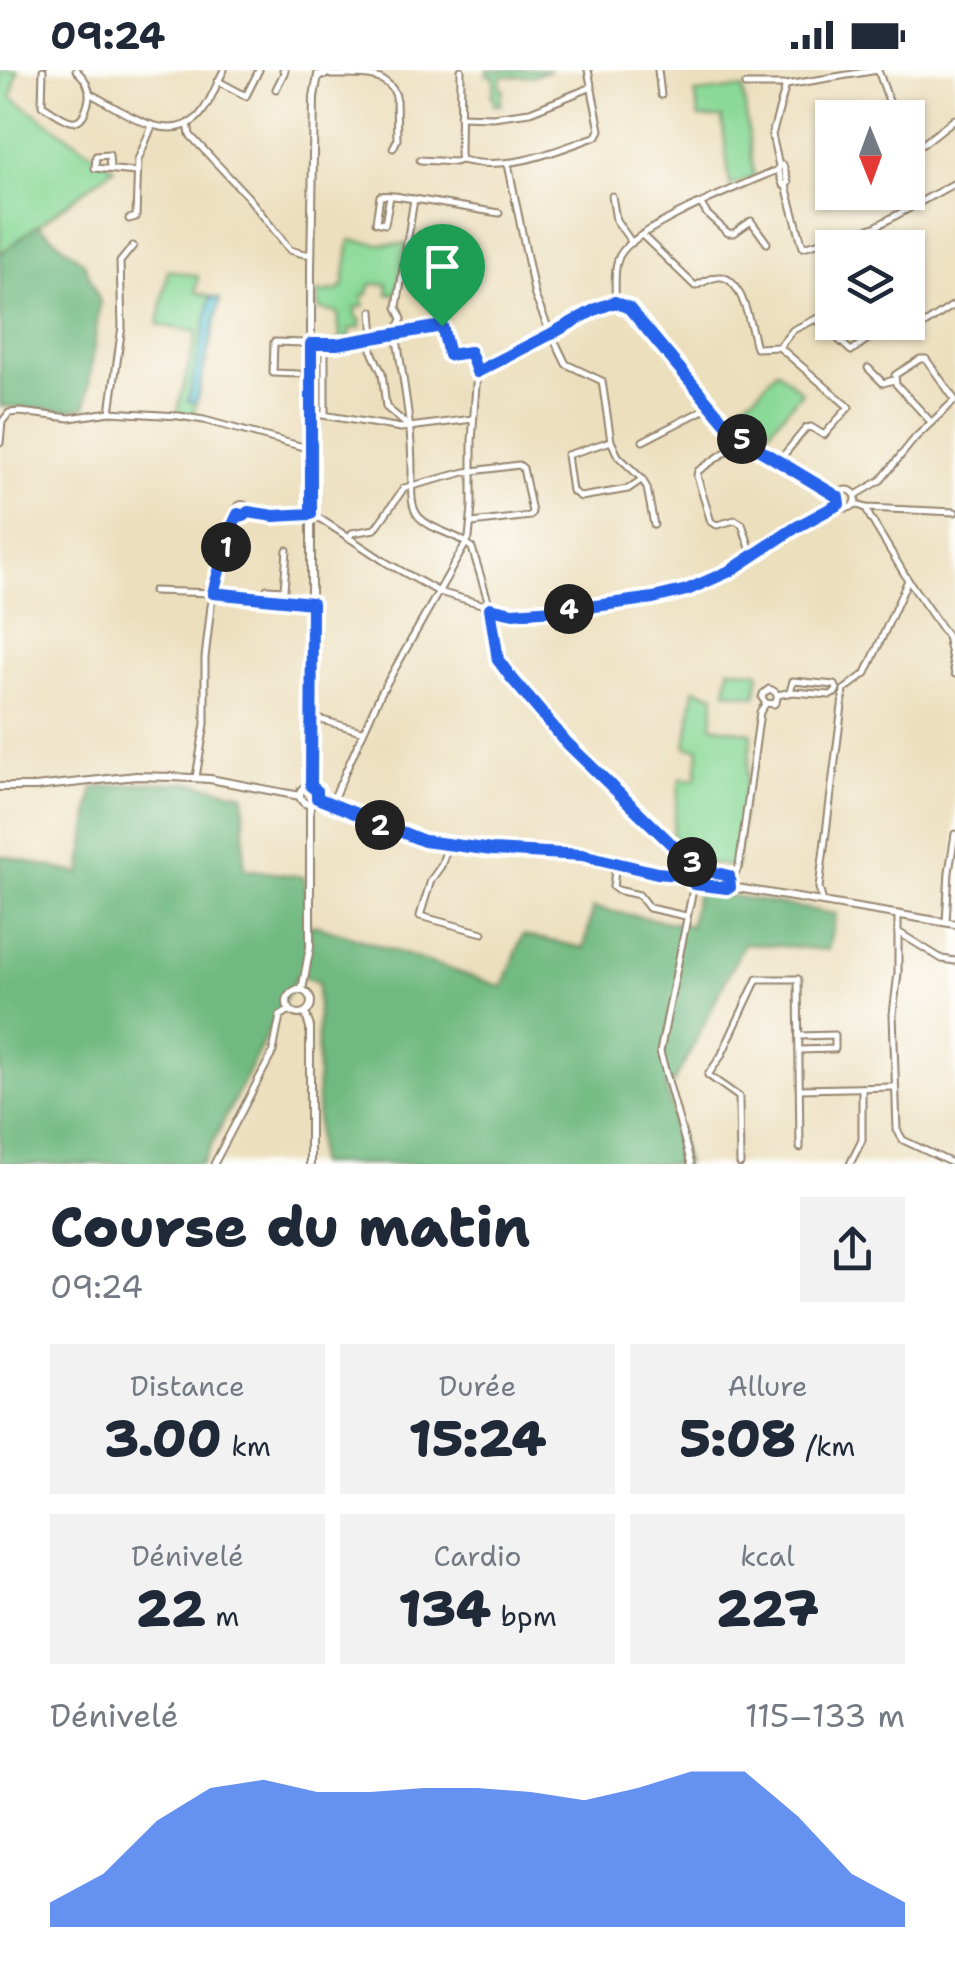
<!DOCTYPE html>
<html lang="fr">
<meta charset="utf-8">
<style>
body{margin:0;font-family:"Shantell Sans",sans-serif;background:#f2f2f3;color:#1f2937;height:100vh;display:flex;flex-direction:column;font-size:38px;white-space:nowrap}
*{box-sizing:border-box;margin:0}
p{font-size:32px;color:#747a83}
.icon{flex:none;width:55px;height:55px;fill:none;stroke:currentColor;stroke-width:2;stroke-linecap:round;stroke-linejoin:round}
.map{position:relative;height:1094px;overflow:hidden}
.drawer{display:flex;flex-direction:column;background:#fff;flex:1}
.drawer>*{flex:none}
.needle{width:65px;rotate:179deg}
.buttons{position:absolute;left:815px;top:30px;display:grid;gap:20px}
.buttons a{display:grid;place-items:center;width:110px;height:110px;border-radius:0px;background:#fff;box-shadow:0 2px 8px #0004;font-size:50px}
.pin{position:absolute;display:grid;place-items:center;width:85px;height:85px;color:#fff;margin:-102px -42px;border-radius:50% 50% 50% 0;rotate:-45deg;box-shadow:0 0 10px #0007}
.pin .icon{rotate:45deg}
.km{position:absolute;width:50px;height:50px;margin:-25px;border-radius:50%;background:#222;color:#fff;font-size:28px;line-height:50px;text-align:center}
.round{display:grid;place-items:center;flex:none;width:105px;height:105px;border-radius:0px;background:#f2f2f3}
.head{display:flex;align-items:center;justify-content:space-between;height:170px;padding:0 50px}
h1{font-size:55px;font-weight:800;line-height:75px}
.stats{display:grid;grid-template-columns:repeat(3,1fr);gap:15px;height:170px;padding:10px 50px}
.stats div{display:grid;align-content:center;border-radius:0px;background:#f2f2f3;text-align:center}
.stats b{font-size:50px;font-weight:800}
.stats small{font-size:28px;font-weight:400}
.stats p{font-size:28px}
.chart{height:280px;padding:20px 50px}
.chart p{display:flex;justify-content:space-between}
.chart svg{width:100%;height:180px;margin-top:10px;fill:#2563eb;opacity:.7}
.status{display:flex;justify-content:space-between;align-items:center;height:70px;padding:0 50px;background:#fff;direction:ltr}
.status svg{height:28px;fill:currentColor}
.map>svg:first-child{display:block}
.green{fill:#8ad998;stroke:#62825b;stroke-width:2.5}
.forest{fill:#6fb980;stroke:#55724f;stroke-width:2.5}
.water{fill:#5cc5d7;stroke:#4c787a;stroke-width:2.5}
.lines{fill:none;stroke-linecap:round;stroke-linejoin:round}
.minor-casing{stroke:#94846e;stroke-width:9}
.secondary-casing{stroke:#94846e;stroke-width:10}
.minor{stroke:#fff;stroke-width:5}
.secondary{stroke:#fff;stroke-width:6}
.route-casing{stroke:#fff;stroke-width:20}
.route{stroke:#2563eb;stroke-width:12}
</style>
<div class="status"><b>09:24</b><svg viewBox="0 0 49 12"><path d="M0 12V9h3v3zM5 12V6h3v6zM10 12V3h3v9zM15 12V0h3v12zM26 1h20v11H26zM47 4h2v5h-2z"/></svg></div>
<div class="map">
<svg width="955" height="1094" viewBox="0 0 955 1094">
<rect width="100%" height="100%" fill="#fdfcf7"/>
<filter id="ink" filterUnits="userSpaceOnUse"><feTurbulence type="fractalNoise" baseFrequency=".01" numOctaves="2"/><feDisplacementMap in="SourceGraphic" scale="20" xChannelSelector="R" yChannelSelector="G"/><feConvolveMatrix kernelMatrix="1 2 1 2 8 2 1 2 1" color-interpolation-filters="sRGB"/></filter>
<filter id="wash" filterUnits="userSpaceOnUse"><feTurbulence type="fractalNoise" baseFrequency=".0048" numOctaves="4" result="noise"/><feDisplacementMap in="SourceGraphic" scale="40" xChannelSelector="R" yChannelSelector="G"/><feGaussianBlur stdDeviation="2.25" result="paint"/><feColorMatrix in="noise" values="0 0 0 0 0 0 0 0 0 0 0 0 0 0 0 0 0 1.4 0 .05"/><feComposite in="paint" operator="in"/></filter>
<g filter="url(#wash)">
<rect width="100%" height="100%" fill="#ecdfbe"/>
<!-- green -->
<g class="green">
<polygon points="0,0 18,0 11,27 114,98 0,184"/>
<polygon points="487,0 550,0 534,6 501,6 500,17 504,21 501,25 501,35 494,35 494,28 491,25 494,21 494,6 487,5"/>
<polygon points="733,19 743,19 754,107 730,116 722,48 699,48 695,23"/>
<polygon points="350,170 380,174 408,174 397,224 388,224 387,214 371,214 367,225 362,225 364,236 355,237 356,248 360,249 361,257 349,259 350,267 340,269 338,243 318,239 318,222 328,223 329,221 338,221 339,218 343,218"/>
<polygon points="168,200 198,206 196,222 220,229 193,346 177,343 197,262 158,255"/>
<polygon points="777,300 802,322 758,373 736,358 723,343 756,324"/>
<polygon points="729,598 759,602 756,626 726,622"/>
<polygon points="694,619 715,625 712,656 752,663 736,797 699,792 672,766 680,709 696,709 699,679 686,677"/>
</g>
<!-- forest -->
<g class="forest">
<polygon points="38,155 84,193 100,232 86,337 64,340 0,336 0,184"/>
<polygon points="143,713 194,713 244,724 244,799 304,807 307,856 319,856 503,917 523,865 584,878 593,838 690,856 696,826 704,821 836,844 828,880 744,873 686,990 672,1015 666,1017 686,1094 317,1094 318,912 297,905 202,1094 0,1094 0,785 81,804 93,718"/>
</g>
<!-- water -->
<polygon class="water" points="211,227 220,229 196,333 188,331"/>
</g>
<g filter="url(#ink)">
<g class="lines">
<defs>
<g id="minor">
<path d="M43,0L42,35C50,39 62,49 71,51C85,54 90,30 89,20C87,11 82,6 76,0"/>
<polyline points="461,0 460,84 461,90"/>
<polyline points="658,0 661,25"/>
<path d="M328,3L331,5C355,6 387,0 396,26L397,70L393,78"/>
<polyline points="218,11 246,26 259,0"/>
<polyline points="745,15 786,15 878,0 895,48"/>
<polyline points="786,15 772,65 779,96 778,100 783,115 786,116 803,177 875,157 955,113"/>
<polyline points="276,19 285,1 283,0"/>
<path d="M89,23C119,38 165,76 197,48C209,37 216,14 224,0"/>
<polyline points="460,46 493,47 530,42 592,17"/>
<polyline points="188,53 190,65 248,127 290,180 304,184 311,184"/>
<polyline points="908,80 923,74 955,49"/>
<path d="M420,90L455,92L461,90C509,102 553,82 597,66L600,60L588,0"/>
<polyline points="508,94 535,226 547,255 566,294 602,311 611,371 618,386 642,409 647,418 654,455"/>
<polyline points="779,96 783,95 788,113 786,116"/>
<polyline points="110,98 109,85 96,86 95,98 136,102"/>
<path d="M390,126L385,154L376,152L380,126C391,124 403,128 414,129"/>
<polyline points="612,126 616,150 632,173"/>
<polyline points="701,134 707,144 728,163 734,163 751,151 767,173"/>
<path d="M499,143L414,129L397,237L402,249L396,263C403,309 412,355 412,402C412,415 409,436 419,447C433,462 458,463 472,478L490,537L496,581L499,590L510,606L566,671L696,798"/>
<polyline points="129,149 136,147 138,90 152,56"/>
<path d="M642,165L695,216C702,213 712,207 719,207C743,206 751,260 756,278L779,277"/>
<path d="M615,232C616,218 613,197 620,185C635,157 745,114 777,100"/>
<polyline points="372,241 374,267"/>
<polyline points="816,249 832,242"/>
<polyline points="910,264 955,234"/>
<polyline points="370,269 373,284 382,303 386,337 407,355"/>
<polyline points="779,277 793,260 816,249 851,281 872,266 878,257"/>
<polyline points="868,298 883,313 894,310"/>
<polyline points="477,301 551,265 596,239 615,232 629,238 727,354 743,370 838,427"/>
<polyline points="299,304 273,303 274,272 337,274 441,256 449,285 471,282 477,301 472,371 472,437 469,468 380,625 331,734"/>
<polyline points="110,342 122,256 120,192 133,176"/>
<polyline points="311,343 401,358 473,349"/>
<polyline points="325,345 325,274"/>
<polyline points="931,352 896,314 895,305 920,289 926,289 955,330"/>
<polyline points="743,370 698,401 697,406 711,452 717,455 735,450 742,454 753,487"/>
<polyline points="611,371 567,385 572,421 581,427 628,419 641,410"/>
<polyline points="643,371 711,336"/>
<polyline points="0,373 2,352 9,343 20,342 70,348 110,342 179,346 204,350 311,379"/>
<polyline points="778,392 806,358 811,357 824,365 849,337 779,277"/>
<circle cx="847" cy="429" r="9"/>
<polyline points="856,425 881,410 915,368 955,330"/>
<polyline points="855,434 866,438 955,442"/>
<circle cx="242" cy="440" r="5.5"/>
<polyline points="866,438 870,447 908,510 947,566 955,604"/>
<polyline points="248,441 261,446 316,446 387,493 439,522 513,543 581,538 653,529 687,520 730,501 795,459 839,434"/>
<polyline points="348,468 352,463 375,459 404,418 465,402 519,395 523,398 532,442 530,446 472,453"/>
<polyline points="153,521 213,523 312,533"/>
<polyline points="264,528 267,519 284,520 287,480"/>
<polyline points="777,625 793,622 830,625 835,623 837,619 835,615 793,611 790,622"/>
<polyline points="311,647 361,661"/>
<polyline points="196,707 205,654 205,588 211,536 230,461 238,444"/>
<polyline points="448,775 441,796 431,810 420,846 483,863"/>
<polyline points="616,793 613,817 617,820 639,825 649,838 686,846"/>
<path d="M731,811L739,796L760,642L766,633L762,628L763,624L769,619C777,621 780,627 774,634L766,633"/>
<polyline points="823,832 819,818 844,620 866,603 908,510"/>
<polyline points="898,844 898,903 893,944 897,1060 903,1070 954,1094"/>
<polyline points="946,852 949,802 955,764"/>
<polyline points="898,862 942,889 955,891"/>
<polyline points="799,966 835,965 835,979 799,980"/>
<polyline points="800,1019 895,1017"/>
<polyline points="214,1094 273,982 280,946 290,940"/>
<polyline points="691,1094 660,982 694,814"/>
<polyline points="740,1094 739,1027 708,1005 721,986 757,909 798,909 800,1078"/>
<polyline points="850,1094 862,1070 862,1018"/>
</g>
<g id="secondary">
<polyline points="318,5 325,5 330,0"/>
<polyline points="311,716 311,199 314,27 318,5"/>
<circle cx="309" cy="725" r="9"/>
<polyline points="0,717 35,717 136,706 173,707 210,709 300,726"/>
<polyline points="317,728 424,771 492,780 582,785 682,807 689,806 696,798 725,803 729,806 731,817"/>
<polyline points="689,806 694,814 723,819 731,817 955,854"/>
<circle cx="299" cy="932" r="12"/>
<polyline points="302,920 310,877 310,734"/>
<polyline points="305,943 310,957 310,1094"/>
</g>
</defs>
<!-- minor casing -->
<use href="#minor" class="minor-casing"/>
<!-- secondary casing -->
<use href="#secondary" class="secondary-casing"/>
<!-- minor -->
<use href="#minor" class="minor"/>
<!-- secondary -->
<use href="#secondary" class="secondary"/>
</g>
</g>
<g class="lines" filter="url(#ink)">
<defs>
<polygon id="route" points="615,232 629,238 726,354 743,370 838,427 839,434 795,458 730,501 687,520 653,528 581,538 513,543 490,538 498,590 510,606 566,672 696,798 729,806 730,817 727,818 694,814 689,806 657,803 582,785 492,780 424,771 317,728 317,721 311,716 312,533 213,523 230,461 238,444 244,446 248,442 274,446 311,444 311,274 337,274 442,256 449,285 470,282 477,302 551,264 596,239"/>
</defs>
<!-- route casing -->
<use href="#route" class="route-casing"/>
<!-- route -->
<use href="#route" class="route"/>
</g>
</svg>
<div class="buttons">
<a><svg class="needle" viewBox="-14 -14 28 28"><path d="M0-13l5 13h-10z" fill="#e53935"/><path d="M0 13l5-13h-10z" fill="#747a83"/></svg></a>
<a><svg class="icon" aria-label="layers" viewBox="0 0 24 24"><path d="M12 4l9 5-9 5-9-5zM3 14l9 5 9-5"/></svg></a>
</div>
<div class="pin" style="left:442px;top:256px;background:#1e9e55"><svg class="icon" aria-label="arrive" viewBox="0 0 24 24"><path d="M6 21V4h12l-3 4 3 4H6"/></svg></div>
<b class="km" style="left:226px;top:477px">1</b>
<b class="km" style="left:380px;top:755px">2</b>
<b class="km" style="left:692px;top:792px">3</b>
<b class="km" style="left:569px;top:539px">4</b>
<b class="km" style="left:742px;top:369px">5</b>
</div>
<section class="drawer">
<div class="head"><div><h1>Course du matin</h1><p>09:24</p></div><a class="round"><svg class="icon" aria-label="share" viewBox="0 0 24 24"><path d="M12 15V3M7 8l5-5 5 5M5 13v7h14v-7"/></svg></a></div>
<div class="stats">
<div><p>Distance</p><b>3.00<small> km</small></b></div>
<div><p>Durée</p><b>15:24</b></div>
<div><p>Allure</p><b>5:08<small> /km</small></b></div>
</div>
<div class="stats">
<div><p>Dénivelé</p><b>22<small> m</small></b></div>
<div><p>Cardio</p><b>134<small> bpm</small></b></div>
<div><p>kcal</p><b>227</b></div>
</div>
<div class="chart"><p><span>Dénivelé</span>115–133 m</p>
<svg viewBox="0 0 160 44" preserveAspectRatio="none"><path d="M0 44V38L10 31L20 18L30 10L40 8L50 11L60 11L70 10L80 10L90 11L100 13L110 10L120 6L130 6L140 17L150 31L160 38V44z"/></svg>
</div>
</section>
